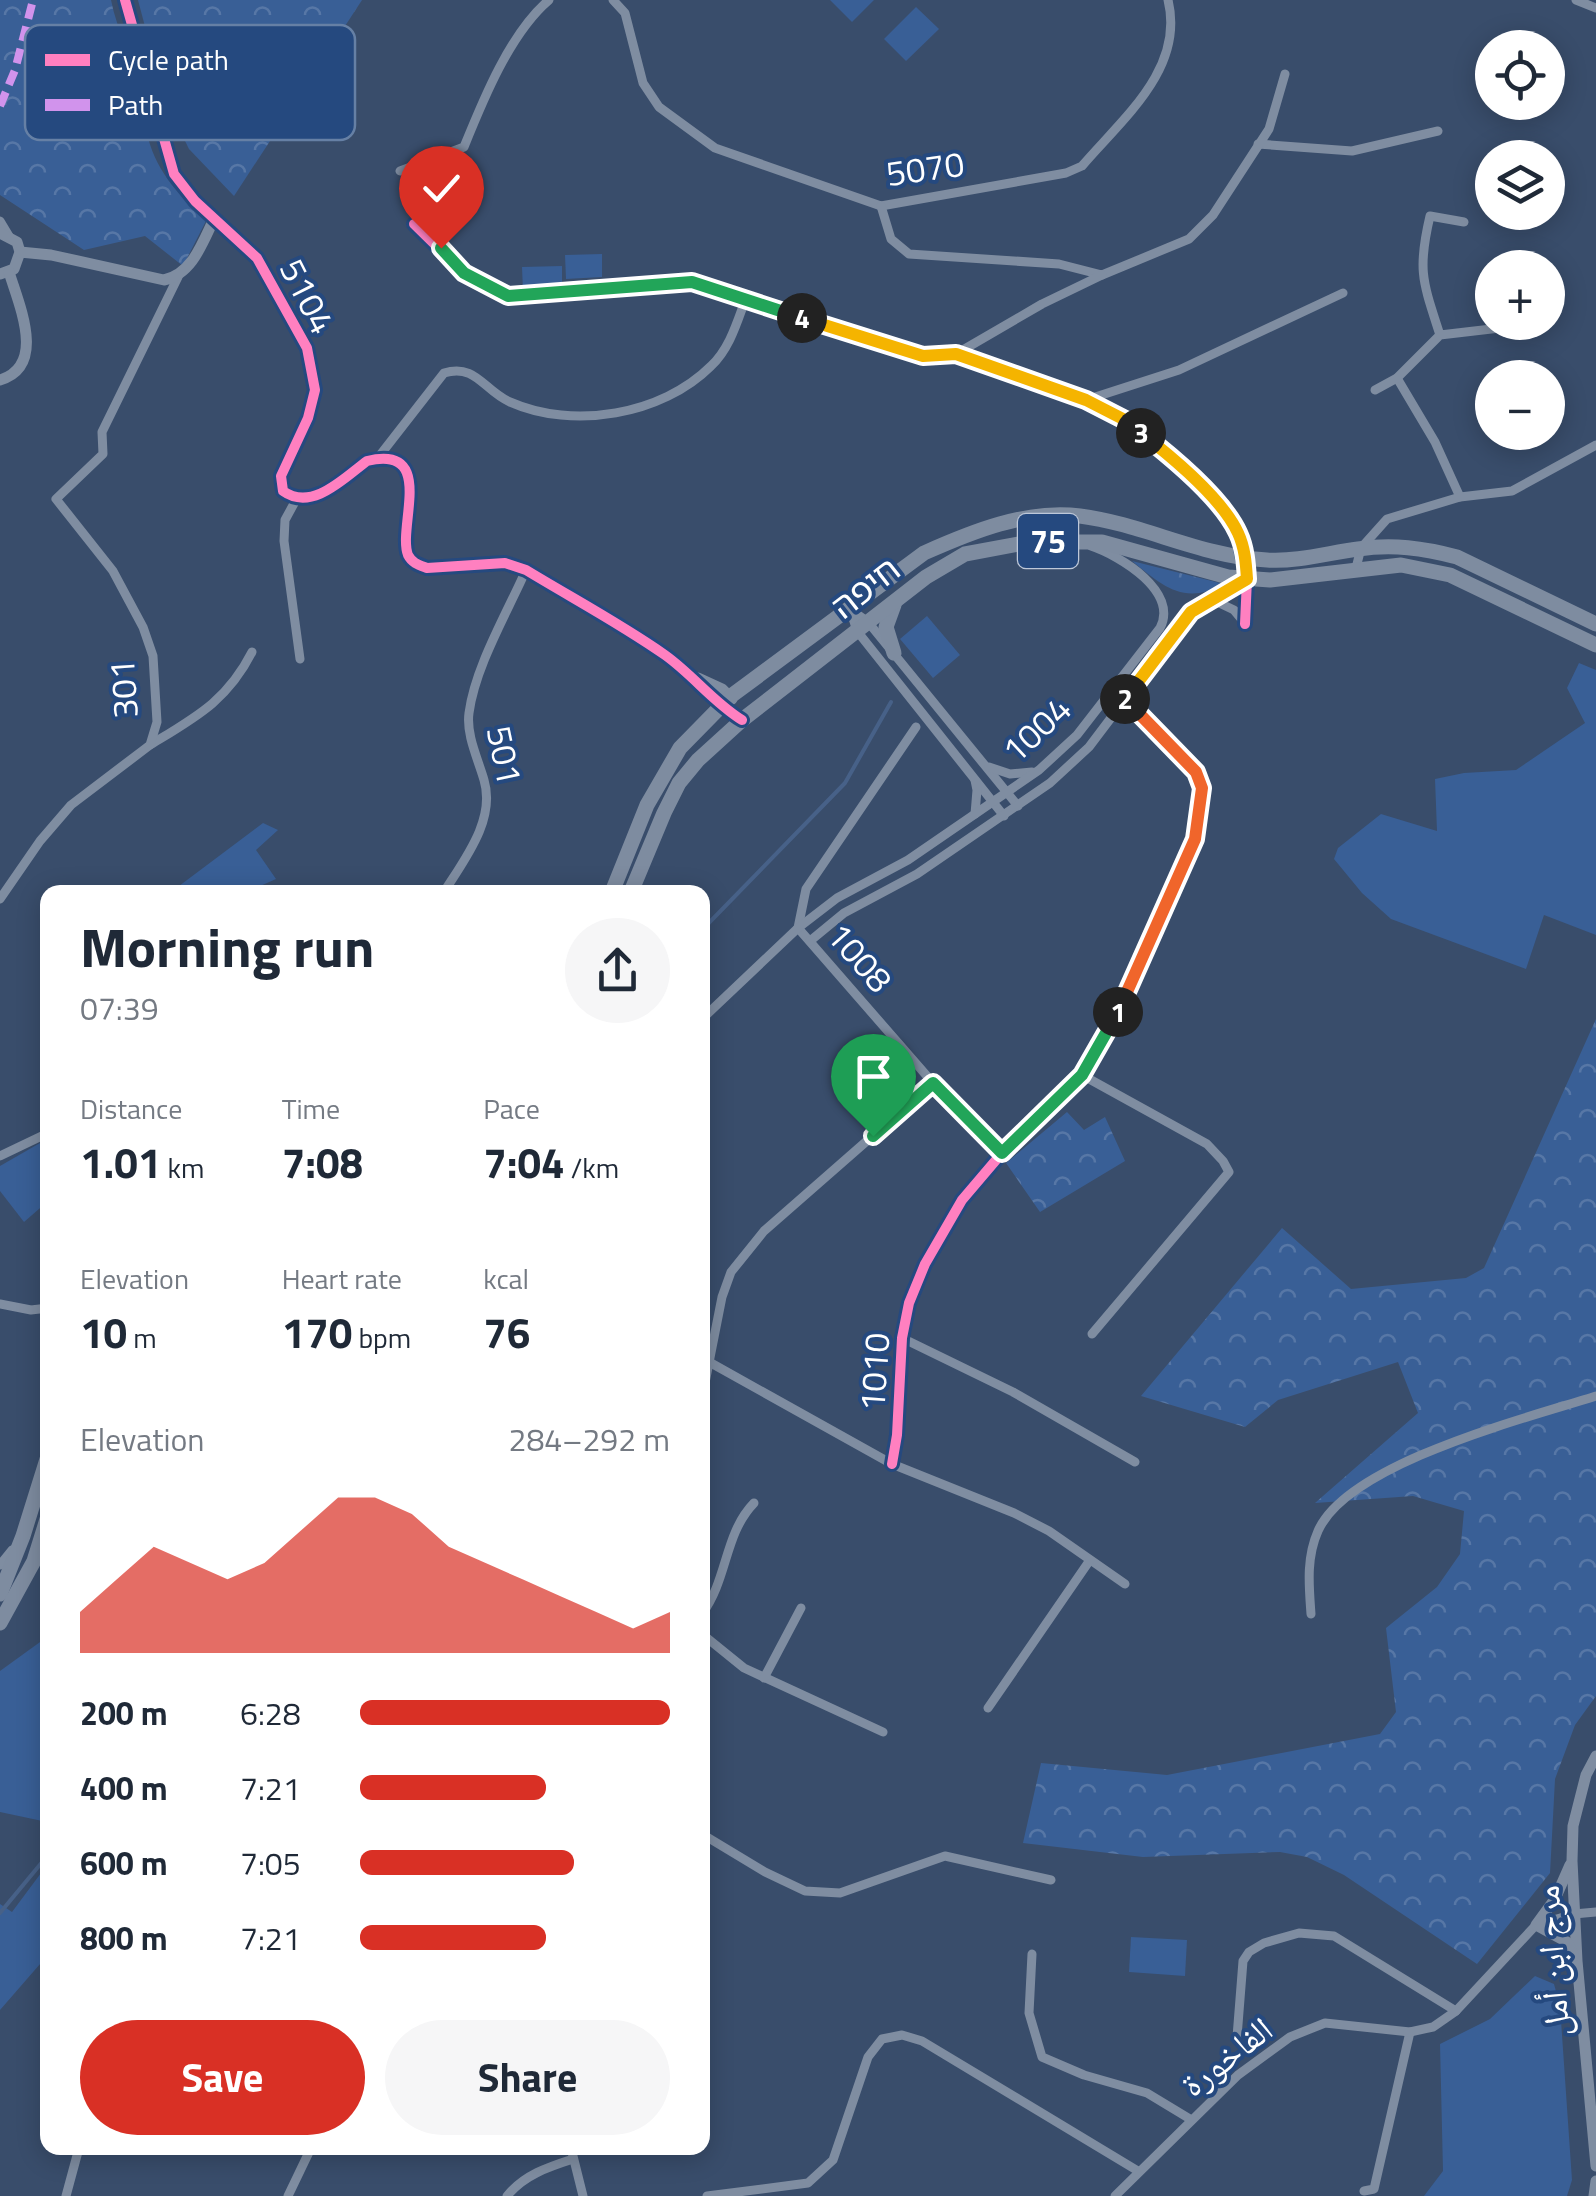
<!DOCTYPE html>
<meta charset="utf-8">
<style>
body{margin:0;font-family:"Titillium Web","Noto Naskh Arabic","Noto Sans Hebrew",sans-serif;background:#f6f6f7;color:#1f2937;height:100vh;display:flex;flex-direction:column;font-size:38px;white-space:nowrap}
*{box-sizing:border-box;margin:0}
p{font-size:32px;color:#747a83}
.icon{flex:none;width:55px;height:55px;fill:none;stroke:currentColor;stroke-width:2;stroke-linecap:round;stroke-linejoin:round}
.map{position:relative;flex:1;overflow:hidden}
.sheet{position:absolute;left:40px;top:885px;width:670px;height:1270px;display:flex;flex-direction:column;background:#fff;border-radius:20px;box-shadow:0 5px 25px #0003}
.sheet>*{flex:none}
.controls{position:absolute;left:1475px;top:30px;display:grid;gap:20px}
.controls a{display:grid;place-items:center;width:90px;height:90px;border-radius:50%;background:#fff;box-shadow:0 5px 25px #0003;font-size:50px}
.pin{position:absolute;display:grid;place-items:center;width:85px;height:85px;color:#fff;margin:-102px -42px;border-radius:50% 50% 50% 0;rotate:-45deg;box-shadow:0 0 10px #0007}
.pin .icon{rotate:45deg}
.km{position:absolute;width:50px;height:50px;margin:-25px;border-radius:50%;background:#222;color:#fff;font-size:28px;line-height:50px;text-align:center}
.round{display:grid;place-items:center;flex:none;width:105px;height:105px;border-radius:52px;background:#f6f6f7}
.head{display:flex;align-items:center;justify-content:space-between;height:170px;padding:0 40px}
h1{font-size:55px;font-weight:700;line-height:75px}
.stats{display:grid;grid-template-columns:repeat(3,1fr);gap:15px;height:170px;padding:10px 40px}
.stats div{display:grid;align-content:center}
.stats b{font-size:42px;font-weight:700}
.stats small{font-size:28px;font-weight:400}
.stats p{font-size:28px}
.chart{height:280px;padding:20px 40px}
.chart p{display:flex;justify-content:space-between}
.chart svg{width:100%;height:180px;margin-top:10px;fill:#d93025;opacity:.7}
.primary-button{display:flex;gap:20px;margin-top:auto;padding:20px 40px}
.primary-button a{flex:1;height:115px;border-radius:60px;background:#d93025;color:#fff;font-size:40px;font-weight:700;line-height:115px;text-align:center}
.primary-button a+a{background:#f6f6f7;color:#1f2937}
ul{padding:0 40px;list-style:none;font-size:32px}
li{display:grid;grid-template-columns:160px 120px 1fr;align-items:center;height:75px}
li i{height:25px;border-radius:12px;background:#d93025}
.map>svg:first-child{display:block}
.grass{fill:#395f96}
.forest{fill:url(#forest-crowns)}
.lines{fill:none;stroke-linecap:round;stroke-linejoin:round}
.stream{stroke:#476188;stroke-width:4}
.minor{stroke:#7f8da1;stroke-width:9}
.tertiary{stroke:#7f8da1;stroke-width:11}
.trunk{stroke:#7e8ca0;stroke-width:15}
.quiet{stroke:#d193ec;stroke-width:8;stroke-dasharray:15 8;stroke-linecap:butt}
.cycleway-casing{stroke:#25497f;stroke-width:16}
.cycleway{stroke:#ff80c0;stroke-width:10}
.split-1-casing{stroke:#fff;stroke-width:20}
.split-2-casing{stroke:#fff;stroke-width:20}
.split-3-casing{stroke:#fff;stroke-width:20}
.split-4-casing{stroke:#fff;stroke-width:20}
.split-5-casing{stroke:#fff;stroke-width:20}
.split-1{stroke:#22a559;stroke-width:12}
.split-2{stroke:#f0652b;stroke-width:12}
.split-3{stroke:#f5b400;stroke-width:12}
.split-4{stroke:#f5b400;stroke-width:12}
.split-5{stroke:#22a559;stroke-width:12}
.labels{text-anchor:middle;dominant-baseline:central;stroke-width:8;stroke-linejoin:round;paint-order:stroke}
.shield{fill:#25497f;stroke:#bec8d9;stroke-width:2.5}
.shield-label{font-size:32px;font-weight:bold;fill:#fff}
.street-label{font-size:35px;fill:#fff;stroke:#25497f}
.key{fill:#25497f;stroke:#6680a5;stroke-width:2.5}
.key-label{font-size:28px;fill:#fff}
</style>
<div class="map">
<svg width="1596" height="2196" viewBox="0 0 1596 2196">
<defs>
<pattern id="forest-crowns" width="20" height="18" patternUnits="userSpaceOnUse" patternTransform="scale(2.5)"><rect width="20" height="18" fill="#395f96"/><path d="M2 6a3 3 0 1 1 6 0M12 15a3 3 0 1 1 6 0" fill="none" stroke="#5777a6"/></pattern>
</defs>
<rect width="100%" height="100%" fill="#394d6b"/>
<!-- grass -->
<g class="grass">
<polygon points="830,0 874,0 852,22"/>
<polygon points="916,7 939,29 906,61 884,39"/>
<polygon points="602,254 602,277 566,279 565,255"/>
<polygon points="562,266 562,289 523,291 522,267"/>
<polygon points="927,616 960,655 933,678 900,639"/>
<polygon points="1579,663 1596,670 1596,935 1544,915 1526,969 1391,919 1362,893 1334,859 1338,848 1381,814 1437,831 1435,779 1464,773 1516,770 1585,723 1567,688"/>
<polygon points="263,823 278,830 256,850 276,879 247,892 171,892"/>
<polygon points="47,1139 47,1202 24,1222 0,1191 0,1166"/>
<polygon points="47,1637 47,1822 0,1812 0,1671"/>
<polygon points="47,1865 47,1956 0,2010 0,1904 12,1912"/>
<polygon points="1131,1937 1187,1940 1185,1976 1129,1972"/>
<polygon points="1535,1976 1554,1984 1560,2006 1572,2180 1567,2196 1424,2196 1443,2171 1440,2044 1490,2019"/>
</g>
<!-- forest -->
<g class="forest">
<path d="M0,0H111C117,32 134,60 141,91C144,106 143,123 148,138C158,174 180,196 206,221L183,266L145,236L84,250L0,195Z"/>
<polygon points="138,0 362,0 234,196 189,149 164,98"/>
<path d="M1132,561L1224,584C1184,606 1163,586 1132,561Z"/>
<polygon points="1596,1019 1596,1696 1575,1725 1555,1779 1550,1873 1477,1964 1344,1875 1307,1857 1280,1852 1143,1857 1023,1843 1041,1763 1167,1775 1380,1734 1396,1712 1386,1628 1437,1587 1460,1554 1464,1511 1413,1496 1315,1503 1418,1413 1398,1362 1278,1400 1245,1427 1141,1396 1282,1228 1351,1289 1466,1278 1484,1268"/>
<polygon points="1067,1112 1084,1130 1105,1117 1125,1161 1040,1212 1006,1163"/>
</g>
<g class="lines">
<!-- stream -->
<g class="stream">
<polyline points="702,930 845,783 891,702"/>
<polyline points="0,1913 48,1855"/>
</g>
<!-- minor -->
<g class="minor">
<path d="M613,0L625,13L643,83L659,107L715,148L881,206L1066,173L1082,166C1122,119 1185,69 1168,0"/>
<polyline points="1576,0 1596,8"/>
<polyline points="1258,144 1352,151 1438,131"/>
<path d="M400,171L464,147C483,100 510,33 549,0"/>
<polyline points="881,206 891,239 909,254 1059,264 1102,275 1189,239 1213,215 1269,129 1285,74"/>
<polyline points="0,221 9,236"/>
<polyline points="414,224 464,273 508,296 691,283 923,356 956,354 1086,400 1125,420 1165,451 1224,511 1238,533 1247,579 1245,624"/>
<path d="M1440,335C1423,282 1417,271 1430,216L1464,222"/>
<polyline points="956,354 1042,304 1102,275"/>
<polyline points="1397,378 1435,442 1460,497"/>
<polyline points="1375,390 1397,378 1440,335 1517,326 1517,322"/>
<polyline points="1086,400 1179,370 1343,293"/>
<path d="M377,459L444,373C476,363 484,391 510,402C573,430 662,415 711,366C730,348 737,322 746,298"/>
<polyline points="297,498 285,520 284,541 300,659"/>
<polyline points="1356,568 1361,548 1387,519 1460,497 1512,491 1596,445"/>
<polyline points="1213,600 1234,610 1244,622"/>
<polyline points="850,609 857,631 1004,816"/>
<polyline points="851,610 868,622 1018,806"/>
<path d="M150,745C196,717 227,701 252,652"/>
<polyline points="989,767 1010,774 1032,772"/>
<polyline points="975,780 977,790 975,814"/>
<path d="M444,892C464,860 496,820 484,780C478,759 466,735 469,713C475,667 507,613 526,570"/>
<polyline points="0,899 40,841 71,805 150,745 157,722 153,656 143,627 113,571 56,499 103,454 102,432 178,277"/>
<polyline points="798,928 933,1083 1002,1153"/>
<polyline points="798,928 806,889 916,727"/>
<polyline points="810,941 844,913 917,874 1050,783 1089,747 1191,612 1245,581"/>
<path d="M702,1019L798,928L837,898L908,860L1039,770L1077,735L1160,628C1179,592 1121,556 1091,546"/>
<polyline points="1082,1075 1207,1144 1223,1161 1229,1172 1092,1334"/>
<polyline points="0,1156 48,1133"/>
<polyline points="0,1304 31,1310 48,1308"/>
<polyline points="902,1338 1013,1392 1135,1462"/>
<polyline points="702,1358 892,1464 1014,1513 1049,1531 1125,1584"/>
<polyline points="702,1398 722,1297 731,1272 764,1231 933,1083"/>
<polyline points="892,1464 897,1435 902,1338 909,1303 925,1264 962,1200 1002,1153 1082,1075 1123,1003 1195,839 1202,788 1197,772 1160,733 1110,692"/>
<polyline points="0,1565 12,1550"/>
<path d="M702,1614C728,1579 724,1534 754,1503"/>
<path d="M1311,1614C1309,1586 1306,1558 1318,1531C1348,1463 1527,1418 1596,1396"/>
<polyline points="702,1634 744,1668 883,1732"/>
<polyline points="764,1678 801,1608"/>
<polyline points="988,1708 1090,1560"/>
<polyline points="702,1834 765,1872 805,1891 840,1893 945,1856 1051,1880"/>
<polyline points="1032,1954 1029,2013 1042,2057 1084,2075 1147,2093 1190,2119"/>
<polyline points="1237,2037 1243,1961 1249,1952 1264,1943 1299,1933 1334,1936 1456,2011"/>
<polyline points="571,2148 583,2196"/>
<polyline points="1364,2191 1374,2189 1410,2032"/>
<polyline points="66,2196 79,2148"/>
<polyline points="288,2196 311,2148"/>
<path d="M507,2196C524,2175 548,2167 573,2159"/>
<polyline points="707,2196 808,2183 833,2160 868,2057 882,2039 902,2035 922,2041 1138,2171"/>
<polyline points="1115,2196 1238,2075 1290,2037 1325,2023 1410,2032 1433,2027 1456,2011 1536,1925 1574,1914 1596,1912"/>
</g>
<!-- tertiary -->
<g class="tertiary">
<path d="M125,0L174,174L195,201L257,258L307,348L315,390L308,418L281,476L283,491C312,512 344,478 367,461C437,444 397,527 408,555C412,563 419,565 427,568L505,563L526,570C572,598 621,624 665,655C693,675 713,702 742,720"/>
<polyline points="0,233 17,242 20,252 14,269 0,274"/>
<path d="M20,252L51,255L164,280C193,274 203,241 215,217"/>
<path d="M0,380C47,366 19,305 9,272"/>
<polyline points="698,678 722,689 732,699"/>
<polyline points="1596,1756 1586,1775 1573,1826 1572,1861 1577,1961 1596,2166"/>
<polyline points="1570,1865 1555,1899 1536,1925 1567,1942 1574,1956"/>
<polyline points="1594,2196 1596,2181"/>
</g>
<!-- trunk -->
<g class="trunk">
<polyline points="894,653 886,627 894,605"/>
<path d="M612,892L647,805L680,748L731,696L924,553C971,532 1027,509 1080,516C1143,524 1202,557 1267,560C1297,562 1328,553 1358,549C1393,544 1423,548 1457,557L1596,624"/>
<polyline points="631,892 664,813 679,783 698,760 742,720 926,577 965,554 1030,542 1102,542 1228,577 1270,580 1401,565 1450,575 1596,645"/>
<polyline points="0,1594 23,1536 48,1456"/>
<polyline points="0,1623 34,1561 48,1516"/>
</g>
<!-- quiet -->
<polyline class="quiet" points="0,106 15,70 33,0"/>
<defs>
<g id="cycleway">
<path d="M125,0L174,174L195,201L257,258L307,348L315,390L308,418L281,476L283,491C312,512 344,478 367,461C437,444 397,527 408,555C412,563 419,565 427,568L505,563L526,570C572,598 621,624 665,655C693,675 713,702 742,720"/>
<polyline points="414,224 464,273 508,296 691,283 923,356 956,354 1086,400 1125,420 1165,451 1224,511 1238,533 1247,579 1245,624"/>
<polyline points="892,1464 897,1435 902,1338 909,1303 925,1264 962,1200 1002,1153 1082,1075 1123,1003 1195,839 1202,788 1197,772 1160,733 1110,692"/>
</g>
</defs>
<!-- cycleway casing -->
<use href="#cycleway" class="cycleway-casing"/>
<!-- cycleway -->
<use href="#cycleway" class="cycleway"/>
</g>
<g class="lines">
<defs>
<polyline id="split-1" points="873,1136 933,1083 1002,1153 1082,1075 1118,1012"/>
<polyline id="split-2" points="1118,1012 1195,839 1202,788 1196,772 1125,699"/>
<path id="split-3" d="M1125,699L1191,612L1247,579C1246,564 1245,548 1238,533C1222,498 1172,457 1141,433"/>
<polyline id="split-4" points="802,318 923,356 956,354 1086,400 1125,420 1141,433"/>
<polyline id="split-5" points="441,248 464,273 508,296 692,282 802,318"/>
</defs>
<!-- split-1 casing -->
<use href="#split-1" class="split-1-casing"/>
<!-- split-2 casing -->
<use href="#split-2" class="split-2-casing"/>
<!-- split-3 casing -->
<use href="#split-3" class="split-3-casing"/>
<!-- split-4 casing -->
<use href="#split-4" class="split-4-casing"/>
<!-- split-5 casing -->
<use href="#split-5" class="split-5-casing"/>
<!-- split-1 -->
<use href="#split-1" class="split-1"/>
<!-- split-2 -->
<use href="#split-2" class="split-2"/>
<!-- split-3 -->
<use href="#split-3" class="split-3"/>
<!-- split-4 -->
<use href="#split-4" class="split-4"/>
<!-- split-5 -->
<use href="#split-5" class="split-5"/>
</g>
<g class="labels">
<!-- shield labels -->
<rect class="shield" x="1018" y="514" width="60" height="54" rx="8"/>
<g class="shield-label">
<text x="1048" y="541">75</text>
</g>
<!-- street labels -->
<g class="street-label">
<text transform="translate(925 168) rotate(-8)">5070</text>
<text transform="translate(308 296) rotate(63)">5104</text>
<text transform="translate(865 587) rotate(-38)">חיפה</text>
<text transform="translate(123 689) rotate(-94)">301</text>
<text transform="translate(1036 729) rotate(-43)">1004</text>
<text transform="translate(505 755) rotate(78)">501</text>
<text transform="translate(860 957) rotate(49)">1008</text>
<text transform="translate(874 1372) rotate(-86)">1010</text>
<text transform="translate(1551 1961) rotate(-94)">مرج ابن أمل</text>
<text transform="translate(1226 2056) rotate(-38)">الفاخورة</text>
</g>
</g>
<!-- legend -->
<rect x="25" y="25" width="330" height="115" rx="15" class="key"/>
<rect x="45" y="54" width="45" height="12" fill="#ff80c0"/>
<rect x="45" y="99" width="45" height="12" fill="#d193ec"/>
<g class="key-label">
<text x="108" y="70">Cycle path</text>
<text x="108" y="115">Path</text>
</g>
</svg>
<div class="controls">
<a><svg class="icon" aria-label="locate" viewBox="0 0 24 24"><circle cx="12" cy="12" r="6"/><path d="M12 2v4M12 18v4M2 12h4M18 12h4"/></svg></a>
<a><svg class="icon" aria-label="layers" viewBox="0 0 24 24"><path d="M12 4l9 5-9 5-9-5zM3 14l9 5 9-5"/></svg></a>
<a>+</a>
<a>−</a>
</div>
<div class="pin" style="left:873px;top:1136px;background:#1e9e55"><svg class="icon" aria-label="arrive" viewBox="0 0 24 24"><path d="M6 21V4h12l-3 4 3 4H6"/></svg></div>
<div class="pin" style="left:441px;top:248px;background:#d93025"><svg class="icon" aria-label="check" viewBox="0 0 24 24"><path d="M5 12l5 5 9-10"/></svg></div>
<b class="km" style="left:1118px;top:1012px">1</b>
<b class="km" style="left:1125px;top:699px">2</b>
<b class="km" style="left:1141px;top:433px">3</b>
<b class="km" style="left:802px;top:318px">4</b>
<section class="sheet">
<div class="head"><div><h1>Morning run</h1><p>07:39</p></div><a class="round"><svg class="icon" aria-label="share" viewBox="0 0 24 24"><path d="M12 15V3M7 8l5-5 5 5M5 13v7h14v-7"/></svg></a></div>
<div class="stats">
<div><p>Distance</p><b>1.01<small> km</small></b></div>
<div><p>Time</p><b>7:08</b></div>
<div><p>Pace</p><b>7:04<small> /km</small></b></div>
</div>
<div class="stats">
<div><p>Elevation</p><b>10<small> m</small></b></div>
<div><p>Heart rate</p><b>170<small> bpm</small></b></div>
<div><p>kcal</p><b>76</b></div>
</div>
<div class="chart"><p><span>Elevation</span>284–292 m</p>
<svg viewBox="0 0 160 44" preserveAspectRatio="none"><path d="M0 44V34L10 26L20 18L30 22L40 26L50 22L60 14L70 6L80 6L90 10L100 18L110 22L120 26L130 30L140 34L150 38L160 34V44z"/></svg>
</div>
<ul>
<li><b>200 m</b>6:28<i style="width:100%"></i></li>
<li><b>400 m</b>7:21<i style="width:60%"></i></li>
<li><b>600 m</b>7:05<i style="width:69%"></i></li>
<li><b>800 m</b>7:21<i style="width:60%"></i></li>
</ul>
<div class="primary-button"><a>Save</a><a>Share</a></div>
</section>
</div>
